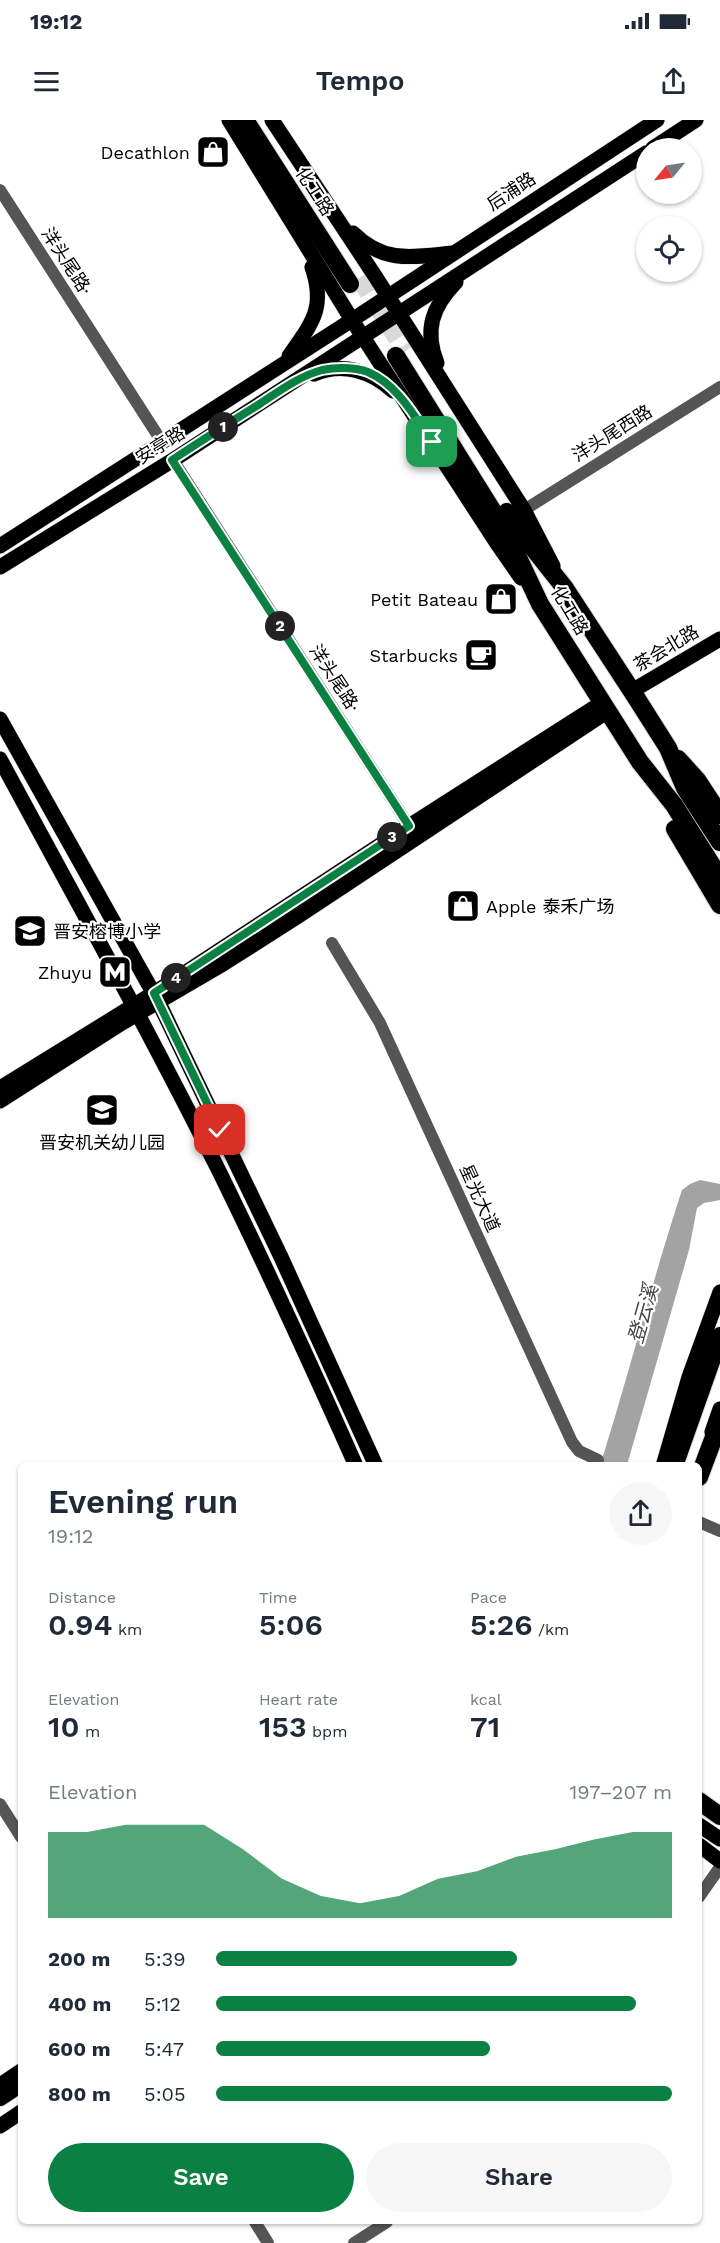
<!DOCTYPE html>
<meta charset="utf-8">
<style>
body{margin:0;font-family:"Work Sans","Noto Sans SC",sans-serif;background:#f6f6f7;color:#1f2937;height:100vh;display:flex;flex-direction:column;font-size:22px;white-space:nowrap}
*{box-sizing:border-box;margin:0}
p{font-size:20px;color:#747a83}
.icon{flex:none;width:33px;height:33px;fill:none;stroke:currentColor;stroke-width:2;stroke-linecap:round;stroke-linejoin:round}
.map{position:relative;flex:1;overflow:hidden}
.details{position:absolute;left:18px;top:1342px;width:684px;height:762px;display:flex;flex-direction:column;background:#fff;border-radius:9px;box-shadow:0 2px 4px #0004}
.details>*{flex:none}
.needle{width:39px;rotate:240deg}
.controls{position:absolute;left:636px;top:18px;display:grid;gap:12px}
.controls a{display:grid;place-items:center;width:66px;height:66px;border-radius:50%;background:#fff;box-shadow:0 2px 4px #0004;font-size:30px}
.pin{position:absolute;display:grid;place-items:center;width:51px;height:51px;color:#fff;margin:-26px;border-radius:12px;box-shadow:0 3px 9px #0006}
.km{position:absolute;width:30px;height:30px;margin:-15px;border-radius:50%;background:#222;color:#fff;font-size:16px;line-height:30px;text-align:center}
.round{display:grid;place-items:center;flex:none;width:63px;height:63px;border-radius:32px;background:#f6f6f7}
.overview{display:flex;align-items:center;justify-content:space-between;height:102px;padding:0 30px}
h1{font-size:33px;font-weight:600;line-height:45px}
.stats{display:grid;grid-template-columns:repeat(3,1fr);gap:9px;height:102px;padding:6px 30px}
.stats div{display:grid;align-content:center}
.stats b{font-size:30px;font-weight:600}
.stats small{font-size:16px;font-weight:400}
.stats p{font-size:16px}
.chart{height:168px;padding:12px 30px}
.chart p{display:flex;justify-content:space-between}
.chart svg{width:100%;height:108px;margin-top:6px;fill:#0b8043;opacity:.7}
.action{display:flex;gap:12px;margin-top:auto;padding:12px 30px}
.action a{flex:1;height:69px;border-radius:36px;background:#0b8043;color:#fff;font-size:24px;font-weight:600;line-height:69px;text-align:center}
.action a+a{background:#f6f6f7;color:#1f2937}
ul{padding:0 30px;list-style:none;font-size:20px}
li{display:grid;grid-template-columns:96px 72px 1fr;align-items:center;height:45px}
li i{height:15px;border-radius:8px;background:#0b8043}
.status{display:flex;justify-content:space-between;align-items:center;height:42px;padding:0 30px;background:#fff;direction:ltr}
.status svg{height:16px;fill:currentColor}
header{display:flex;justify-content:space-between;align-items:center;height:78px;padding:0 30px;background:#fff;font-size:27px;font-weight:600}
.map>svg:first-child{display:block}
.water{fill:#a3a3a3}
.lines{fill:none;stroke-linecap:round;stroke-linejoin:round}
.highway-tunnel{stroke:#d9d9d9;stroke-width:18;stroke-dasharray:18 9;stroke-linecap:butt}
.major-casing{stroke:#dbdbdb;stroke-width:16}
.highway-casing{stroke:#dbdbdb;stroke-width:20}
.minor{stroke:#555;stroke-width:12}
.major{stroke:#000;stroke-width:15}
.highway{stroke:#000;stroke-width:18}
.route-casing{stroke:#fff;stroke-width:12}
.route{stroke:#0b8043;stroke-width:8}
.labels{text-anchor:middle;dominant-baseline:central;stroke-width:4.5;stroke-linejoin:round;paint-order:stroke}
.poi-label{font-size:18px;fill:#000;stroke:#fff;text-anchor:end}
.street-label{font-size:18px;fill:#000;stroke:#fff}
.water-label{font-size:20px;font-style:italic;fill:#444;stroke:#fff}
</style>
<div class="status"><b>19:12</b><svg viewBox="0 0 49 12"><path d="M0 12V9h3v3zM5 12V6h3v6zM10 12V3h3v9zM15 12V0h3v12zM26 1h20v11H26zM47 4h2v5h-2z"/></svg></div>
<header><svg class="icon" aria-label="menu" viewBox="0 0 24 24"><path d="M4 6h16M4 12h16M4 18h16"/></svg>Tempo<svg class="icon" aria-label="share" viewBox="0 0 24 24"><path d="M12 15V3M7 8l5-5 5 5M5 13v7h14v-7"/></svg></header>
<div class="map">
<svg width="720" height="2123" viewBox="0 0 720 2123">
<rect width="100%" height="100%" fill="#fff"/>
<!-- water -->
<path class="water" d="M700,1060L720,1064V1080L704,1083L697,1088L689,1130L627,1345L600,1346C629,1254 652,1161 682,1070L690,1064Z"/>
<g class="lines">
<!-- highway-tunnel -->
<polyline class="highway-tunnel" points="359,158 405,231"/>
<defs>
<g id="major">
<polyline points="229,0 352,200 496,422 521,458"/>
<polyline points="272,0 375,156 524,390 553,446"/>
<polyline points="653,28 696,0"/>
<path d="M353,113C384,144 413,137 453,133"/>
<path d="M289,236C312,203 326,188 312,147"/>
<path d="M437,243C424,210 432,187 456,162"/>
<path d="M314,254C343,242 371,251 393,271"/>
<polyline points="0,426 352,200 657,0"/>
<polyline points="0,447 173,340 646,33"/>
<polyline points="632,571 720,519"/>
<polyline points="0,599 159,883 281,1137 376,1346"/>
<path d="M0,639C74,776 150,913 220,1053C267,1149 312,1247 356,1346"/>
<polyline points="0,968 154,873 409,706 603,582"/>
<polyline points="0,981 122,903 223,844 300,795 608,591"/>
<polyline points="712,1312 720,1289"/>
<polyline points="663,1346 689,1257 720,1172"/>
<polyline points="699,1705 720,1719"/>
<polyline points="699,1725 720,1741"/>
<polyline points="0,1965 21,1951"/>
<polyline points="0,2006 21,1992"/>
</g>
<g id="highway">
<polyline points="245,0 350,164"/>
<polyline points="396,236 507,414 540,484 640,642 674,685 720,758"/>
<polyline points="507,392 517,408 564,467 637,579 668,628 685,668 720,722"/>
<polyline points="678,639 697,660 720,695"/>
<polyline points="675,709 720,785"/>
<polyline points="674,1346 720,1216"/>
<polyline points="699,1357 720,1301"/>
<polyline points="699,1681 720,1696"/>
<polyline points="0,1977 21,1963"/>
</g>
</defs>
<!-- major casing -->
<use href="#major" class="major-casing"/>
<!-- highway casing -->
<use href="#highway" class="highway-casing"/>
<!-- minor -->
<g class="minor">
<polyline points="0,70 162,322"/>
<polyline points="173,340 409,706"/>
<polyline points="524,390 720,267"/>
<polyline points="332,823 380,903 572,1322 579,1331 598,1340"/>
<polyline points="699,1402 720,1411"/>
<polyline points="0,1684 21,1717"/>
<polyline points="699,1777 720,1747"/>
<polyline points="255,2102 268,2123"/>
<polyline points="354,2123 387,2102"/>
</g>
<!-- major -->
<use href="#major" class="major"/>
<!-- highway -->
<use href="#highway" class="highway"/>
</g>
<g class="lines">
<defs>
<path id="route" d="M220,1010L154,873L409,706L172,340C201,321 229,303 258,285C278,272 299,256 322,250C336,247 355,247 368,252C398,265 415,297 432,322"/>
</defs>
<!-- route casing -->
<use href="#route" class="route-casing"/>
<!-- route -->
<use href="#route" class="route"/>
</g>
<!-- icons -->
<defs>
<symbol id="shop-square" viewBox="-11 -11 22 22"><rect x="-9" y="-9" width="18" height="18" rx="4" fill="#000" stroke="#fff"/><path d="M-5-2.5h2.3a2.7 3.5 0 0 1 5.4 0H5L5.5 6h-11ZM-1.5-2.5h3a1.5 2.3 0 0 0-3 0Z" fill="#fff"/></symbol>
<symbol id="cafe-square" viewBox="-11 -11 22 22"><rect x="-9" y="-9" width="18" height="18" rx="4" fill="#000" stroke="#fff"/><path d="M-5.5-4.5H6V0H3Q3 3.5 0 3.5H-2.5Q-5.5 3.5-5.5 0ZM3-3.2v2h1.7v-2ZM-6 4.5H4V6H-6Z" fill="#fff"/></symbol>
<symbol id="school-square" viewBox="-11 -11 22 22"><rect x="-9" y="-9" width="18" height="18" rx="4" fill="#000" stroke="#fff"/><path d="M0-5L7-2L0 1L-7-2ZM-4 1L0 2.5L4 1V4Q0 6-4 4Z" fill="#fff"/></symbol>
<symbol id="metro-square" viewBox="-11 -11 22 22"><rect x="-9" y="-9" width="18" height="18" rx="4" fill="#000" stroke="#fff"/><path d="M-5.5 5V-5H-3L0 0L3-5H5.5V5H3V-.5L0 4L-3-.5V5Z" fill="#fff"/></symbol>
</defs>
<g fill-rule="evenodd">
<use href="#shop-square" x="194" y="13" width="38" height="38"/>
<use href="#shop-square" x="482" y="460" width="38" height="38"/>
<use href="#cafe-square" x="462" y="516" width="38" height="38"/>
<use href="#shop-square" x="444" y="767" width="38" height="38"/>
<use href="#school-square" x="11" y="792" width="38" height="38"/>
<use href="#metro-square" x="96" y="833" width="38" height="38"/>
<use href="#school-square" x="83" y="971" width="38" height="38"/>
</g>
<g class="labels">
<!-- poi labels -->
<g class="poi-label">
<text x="190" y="32">Decathlon</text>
<text x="478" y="479">Petit Bateau</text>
<text x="458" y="535">Starbucks</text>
<text x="486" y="786" text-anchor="start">Apple 泰禾广场</text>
<text x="53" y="811" text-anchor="start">晋安榕博小学</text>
<text x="92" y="852">Zhuyu</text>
<text x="102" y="1022" text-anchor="middle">晋安机关幼儿园</text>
</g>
<!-- street labels -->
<g class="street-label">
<text transform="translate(315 71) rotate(57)">化工路</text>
<text transform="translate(511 71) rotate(-33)">后浦路</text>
<text transform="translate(67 141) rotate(57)">洋头尾路·</text>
<text transform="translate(612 313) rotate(-32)">洋头尾西路</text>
<text transform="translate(160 325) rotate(-32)">安亭路</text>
<text transform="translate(570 490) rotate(59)">化工路</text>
<text transform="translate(666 528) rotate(-31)">茶会北路</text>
<text transform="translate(335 558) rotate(57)">洋头尾路·</text>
<text transform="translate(480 1078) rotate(66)">星光大道</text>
</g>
<!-- water labels -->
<g class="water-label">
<text transform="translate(643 1194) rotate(-74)">登云溪</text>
</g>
</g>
</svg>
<div class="controls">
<a><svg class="needle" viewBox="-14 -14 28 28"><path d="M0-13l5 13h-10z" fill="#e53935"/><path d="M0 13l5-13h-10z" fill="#747a83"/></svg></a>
<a><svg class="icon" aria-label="locate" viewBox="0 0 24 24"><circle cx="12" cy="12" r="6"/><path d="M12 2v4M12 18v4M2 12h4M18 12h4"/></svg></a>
</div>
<div class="pin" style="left:432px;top:322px;background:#1e9e55"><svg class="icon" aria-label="arrive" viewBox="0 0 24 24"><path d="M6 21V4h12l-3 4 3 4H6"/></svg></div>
<div class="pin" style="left:220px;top:1010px;background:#d93025"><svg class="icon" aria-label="check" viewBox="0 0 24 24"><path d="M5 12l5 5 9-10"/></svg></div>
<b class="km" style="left:223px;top:307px">1</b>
<b class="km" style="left:280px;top:506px">2</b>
<b class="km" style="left:392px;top:717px">3</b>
<b class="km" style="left:176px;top:858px">4</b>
<section class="details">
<div class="overview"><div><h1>Evening run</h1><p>19:12</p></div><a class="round"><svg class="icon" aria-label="share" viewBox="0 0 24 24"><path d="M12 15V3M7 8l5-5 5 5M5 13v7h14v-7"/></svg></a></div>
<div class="stats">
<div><p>Distance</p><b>0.94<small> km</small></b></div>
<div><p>Time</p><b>5:06</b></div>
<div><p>Pace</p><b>5:26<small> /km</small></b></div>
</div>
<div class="stats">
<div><p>Elevation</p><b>10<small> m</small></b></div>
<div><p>Heart rate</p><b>153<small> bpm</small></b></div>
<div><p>kcal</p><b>71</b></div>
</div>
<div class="chart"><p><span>Elevation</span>197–207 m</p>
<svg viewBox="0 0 160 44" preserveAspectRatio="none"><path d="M0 44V9L10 9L20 6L30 6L40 6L50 16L60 28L70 35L80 38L90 35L100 28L110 25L120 19L130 16L140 12L150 9L160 9V44z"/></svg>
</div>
<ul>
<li><b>200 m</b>5:39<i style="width:66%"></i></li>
<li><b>400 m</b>5:12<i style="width:92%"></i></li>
<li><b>600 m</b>5:47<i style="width:60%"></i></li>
<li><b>800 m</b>5:05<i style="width:100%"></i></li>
</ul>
<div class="action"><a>Save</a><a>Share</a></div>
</section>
</div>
